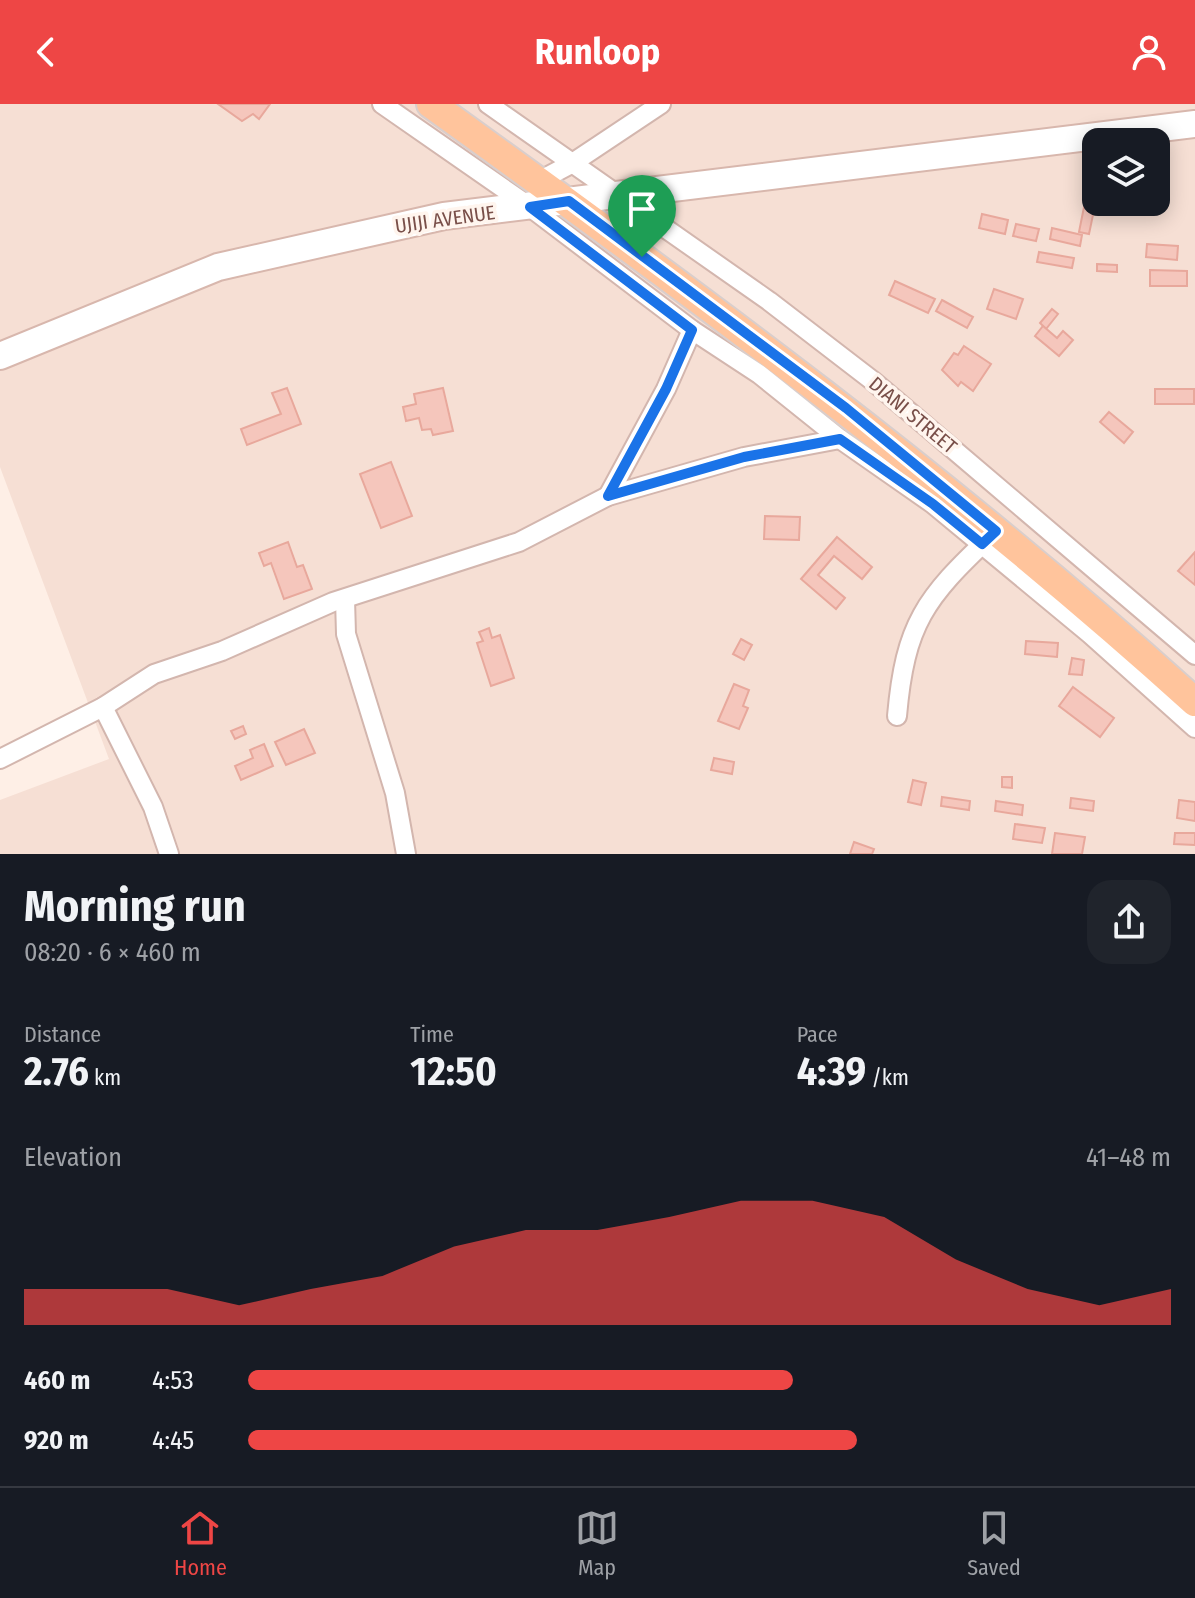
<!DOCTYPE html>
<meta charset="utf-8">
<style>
body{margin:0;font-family:"Fira Sans Condensed",sans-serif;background:#20242c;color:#f1f3f6;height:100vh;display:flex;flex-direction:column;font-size:30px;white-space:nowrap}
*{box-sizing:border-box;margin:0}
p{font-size:26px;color:#9ea1a6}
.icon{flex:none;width:44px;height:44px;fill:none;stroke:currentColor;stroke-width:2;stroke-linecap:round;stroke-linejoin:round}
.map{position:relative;height:750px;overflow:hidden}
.sheet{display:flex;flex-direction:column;background:#171b24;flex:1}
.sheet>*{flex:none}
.fabs{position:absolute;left:1082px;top:24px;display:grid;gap:16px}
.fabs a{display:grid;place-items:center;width:88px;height:88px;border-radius:16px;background:#171b24;box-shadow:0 4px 20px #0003;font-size:40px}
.pin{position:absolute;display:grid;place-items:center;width:68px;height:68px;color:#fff;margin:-82px -34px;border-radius:50% 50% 50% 0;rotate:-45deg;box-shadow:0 0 8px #0007}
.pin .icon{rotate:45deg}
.round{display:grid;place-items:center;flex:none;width:84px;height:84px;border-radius:24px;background:#20242c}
.head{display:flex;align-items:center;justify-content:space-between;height:136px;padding:0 24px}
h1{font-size:44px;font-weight:700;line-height:60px}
.figures{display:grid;grid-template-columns:repeat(3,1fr);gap:12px;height:136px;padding:8px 24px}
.figures div{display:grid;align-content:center}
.figures b{font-size:40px;font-weight:700}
.figures small{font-size:22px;font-weight:400}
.figures p{font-size:22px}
.chart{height:224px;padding:16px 24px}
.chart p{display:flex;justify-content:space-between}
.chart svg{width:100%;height:144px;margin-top:8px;fill:#ee4645;opacity:.7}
ul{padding:0 24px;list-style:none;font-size:26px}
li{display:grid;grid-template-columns:128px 96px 1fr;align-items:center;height:60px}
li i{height:20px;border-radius:10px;background:#ee4645}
header{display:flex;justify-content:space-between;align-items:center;height:104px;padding:0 24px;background:#ee4645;color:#fff;font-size:36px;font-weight:700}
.dock{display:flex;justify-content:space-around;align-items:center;height:112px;border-top:2px solid #363941;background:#171b24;font-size:22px;color:#9ea1a6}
.dock a{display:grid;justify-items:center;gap:4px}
.dock .selected{color:#ee4645}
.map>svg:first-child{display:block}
.residential{fill:#f6dfd4;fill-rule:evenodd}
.building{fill:#f5c6bc;stroke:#e8a89c;stroke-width:2}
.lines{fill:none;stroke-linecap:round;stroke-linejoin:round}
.minor-casing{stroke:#d3b6ae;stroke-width:22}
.secondary-casing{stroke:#d8b7ad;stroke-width:30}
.primary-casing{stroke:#d9cecc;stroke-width:32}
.minor{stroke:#fff;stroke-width:18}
.secondary{stroke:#fff;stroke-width:26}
.primary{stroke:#ffc49c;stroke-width:28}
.route-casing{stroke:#fff;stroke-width:16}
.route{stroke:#1a73e8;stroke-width:10}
.labels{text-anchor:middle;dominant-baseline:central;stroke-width:7;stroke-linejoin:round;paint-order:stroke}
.street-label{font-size:20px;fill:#794f49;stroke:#fff5ee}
</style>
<header><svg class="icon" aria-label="back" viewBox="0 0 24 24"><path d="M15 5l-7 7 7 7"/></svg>Runloop<svg class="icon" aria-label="person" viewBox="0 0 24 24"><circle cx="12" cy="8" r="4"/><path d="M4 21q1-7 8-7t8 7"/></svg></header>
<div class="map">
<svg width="1195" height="750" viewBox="0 0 1195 750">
<rect width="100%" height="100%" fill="#feefe6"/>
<!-- residential -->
<path class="residential" d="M0,0H1195V750H0V696L109,655L0,363ZM1096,38H1156V98H1096Z"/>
<!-- building -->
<g class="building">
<polygon points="218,0 270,0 259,15 253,10 242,17"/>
<polygon points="1084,103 1094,106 1089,130 1079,128"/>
<polygon points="982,110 1008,116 1005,130 979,124"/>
<polygon points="1016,120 1039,125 1036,137 1013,132"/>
<polygon points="1052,124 1082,131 1080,142 1050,135"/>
<polygon points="1147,140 1178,142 1177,156 1146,153"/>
<polygon points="1039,148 1074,154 1072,164 1037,158"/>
<polygon points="1097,160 1117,161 1117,168 1097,167"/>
<polygon points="1150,166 1187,167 1187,182 1150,182"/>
<polygon points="895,177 935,195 928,209 889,191"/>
<polygon points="994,185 1023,195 1016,215 987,205"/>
<polygon points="942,196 973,213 967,224 936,207"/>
<polygon points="1052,205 1058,210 1046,225 1040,219"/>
<polygon points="1043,222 1057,234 1063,227 1073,236 1059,252 1035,232"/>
<polygon points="964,242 991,260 973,287 961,278 958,282 942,266 954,249 958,251"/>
<polygon points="287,284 301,320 247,341 241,325 281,310 272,289"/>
<polygon points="443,284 453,327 433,331 431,325 422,326 419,314 406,317 403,303 416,300 414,290"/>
<rect x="1155" y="285" width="39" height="15"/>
<polygon points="1109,308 1133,328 1124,339 1100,318"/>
<polygon points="391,358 412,412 381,424 360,370"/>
<polygon points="765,412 800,413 799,436 764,435"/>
<polygon points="837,433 872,463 862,475 834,452 818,471 845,494 836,505 801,475"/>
<polygon points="288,438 297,463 303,461 312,485 284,495 271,459 264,462 259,449"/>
<polygon points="1195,448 1195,481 1178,467"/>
<polygon points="489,524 492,534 500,531 514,574 491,582 477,539 483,537 479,528"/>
<polygon points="741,535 752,541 744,556 733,550"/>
<polygon points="1026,537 1058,539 1057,553 1025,550"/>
<polygon points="1072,554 1084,556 1082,571 1069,570"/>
<polygon points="734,580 749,586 743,602 748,604 739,625 718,617"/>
<polygon points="1073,583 1114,614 1100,633 1059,602"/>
<polygon points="243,622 246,630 235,635 231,627"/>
<polygon points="304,625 315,649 286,661 275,638"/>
<polygon points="264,640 273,662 241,676 235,662 253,654 250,646"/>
<polygon points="714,654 734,658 732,670 711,666"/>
<polygon points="1002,673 1012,673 1012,684 1002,683"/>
<polygon points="913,676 926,679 921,701 908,698"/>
<polygon points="942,693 970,697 969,706 941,702"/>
<polygon points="1071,694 1094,697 1093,707 1070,704"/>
<polygon points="1179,696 1195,698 1195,717 1177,714"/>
<polygon points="996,697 1023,701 1022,711 995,707"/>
<polygon points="1015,720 1045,724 1042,739 1013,735"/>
<polygon points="1055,729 1085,733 1082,750 1052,750"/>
<polygon points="1175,729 1195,729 1195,741 1174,740"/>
<polygon points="854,738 874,745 872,750 850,750"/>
</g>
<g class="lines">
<defs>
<g id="minor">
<polyline points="382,0 530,103 692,226 759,270 840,335 933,400 1090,530 1195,624"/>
<polyline points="488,0 769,197 873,277 1195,551"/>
<polyline points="539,77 571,60 661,0"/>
<polyline points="608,392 666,285 692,226"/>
<polyline points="345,495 346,530 395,689 406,750"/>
<polyline points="103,603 153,703 169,750"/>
<path d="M897,612C905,520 925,494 991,432"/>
<polyline points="0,655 103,603 154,570 222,547 333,498 519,438 608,392 744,353 840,335"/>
</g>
<polyline id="secondary" points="0,252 218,163 444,112 1195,20"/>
<path id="primary" d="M431,0C694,189 955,381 1195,598"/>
</defs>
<!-- minor casing -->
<use href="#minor" class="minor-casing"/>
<!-- secondary casing -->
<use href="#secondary" class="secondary-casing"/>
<!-- primary casing -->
<use href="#primary" class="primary-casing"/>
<!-- minor -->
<use href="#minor" class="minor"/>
<!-- secondary -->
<use href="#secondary" class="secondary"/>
<!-- primary -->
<use href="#primary" class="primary"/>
</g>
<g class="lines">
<defs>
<polygon id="route" points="569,97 846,304 996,427 982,440 933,400 840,335 744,353 608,392 666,285 692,226 530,103"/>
</defs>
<!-- route casing -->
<use href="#route" class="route-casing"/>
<!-- route -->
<use href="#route" class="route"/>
</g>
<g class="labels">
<!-- street labels -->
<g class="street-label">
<text transform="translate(445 115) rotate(-8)">UJIJI AVENUE</text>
<text transform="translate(913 311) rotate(40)">DIANI STREET</text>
</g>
</g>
</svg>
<div class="fabs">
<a><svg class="icon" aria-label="layers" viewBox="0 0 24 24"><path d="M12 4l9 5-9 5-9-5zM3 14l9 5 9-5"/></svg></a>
</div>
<div class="pin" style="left:642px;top:153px;background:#1e9e55"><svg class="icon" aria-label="arrive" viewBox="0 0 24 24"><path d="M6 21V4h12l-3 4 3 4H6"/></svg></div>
</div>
<section class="sheet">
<div class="head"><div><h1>Morning run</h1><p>08:20 · 6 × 460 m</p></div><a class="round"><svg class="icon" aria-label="share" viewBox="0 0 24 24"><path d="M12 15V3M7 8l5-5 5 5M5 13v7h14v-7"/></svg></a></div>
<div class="figures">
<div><p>Distance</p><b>2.76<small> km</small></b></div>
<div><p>Time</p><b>12:50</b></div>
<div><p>Pace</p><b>4:39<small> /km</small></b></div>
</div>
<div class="chart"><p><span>Elevation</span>41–48 m</p>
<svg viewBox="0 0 160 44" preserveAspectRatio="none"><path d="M0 44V33L10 33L20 33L30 38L40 33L50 29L60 20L70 15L80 15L90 11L100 6L110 6L120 11L130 24L140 33L150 38L160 33V44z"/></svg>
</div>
<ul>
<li><b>460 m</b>4:53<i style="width:59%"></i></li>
<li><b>920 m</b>4:45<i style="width:66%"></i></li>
</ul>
</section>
<nav class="dock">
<a class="selected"><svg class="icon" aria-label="home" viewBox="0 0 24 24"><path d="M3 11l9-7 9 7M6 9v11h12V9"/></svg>Home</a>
<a><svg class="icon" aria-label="map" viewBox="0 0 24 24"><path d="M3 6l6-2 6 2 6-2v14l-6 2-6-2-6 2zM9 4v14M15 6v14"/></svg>Map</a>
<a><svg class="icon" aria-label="saved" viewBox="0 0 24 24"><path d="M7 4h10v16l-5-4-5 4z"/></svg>Saved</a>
</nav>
